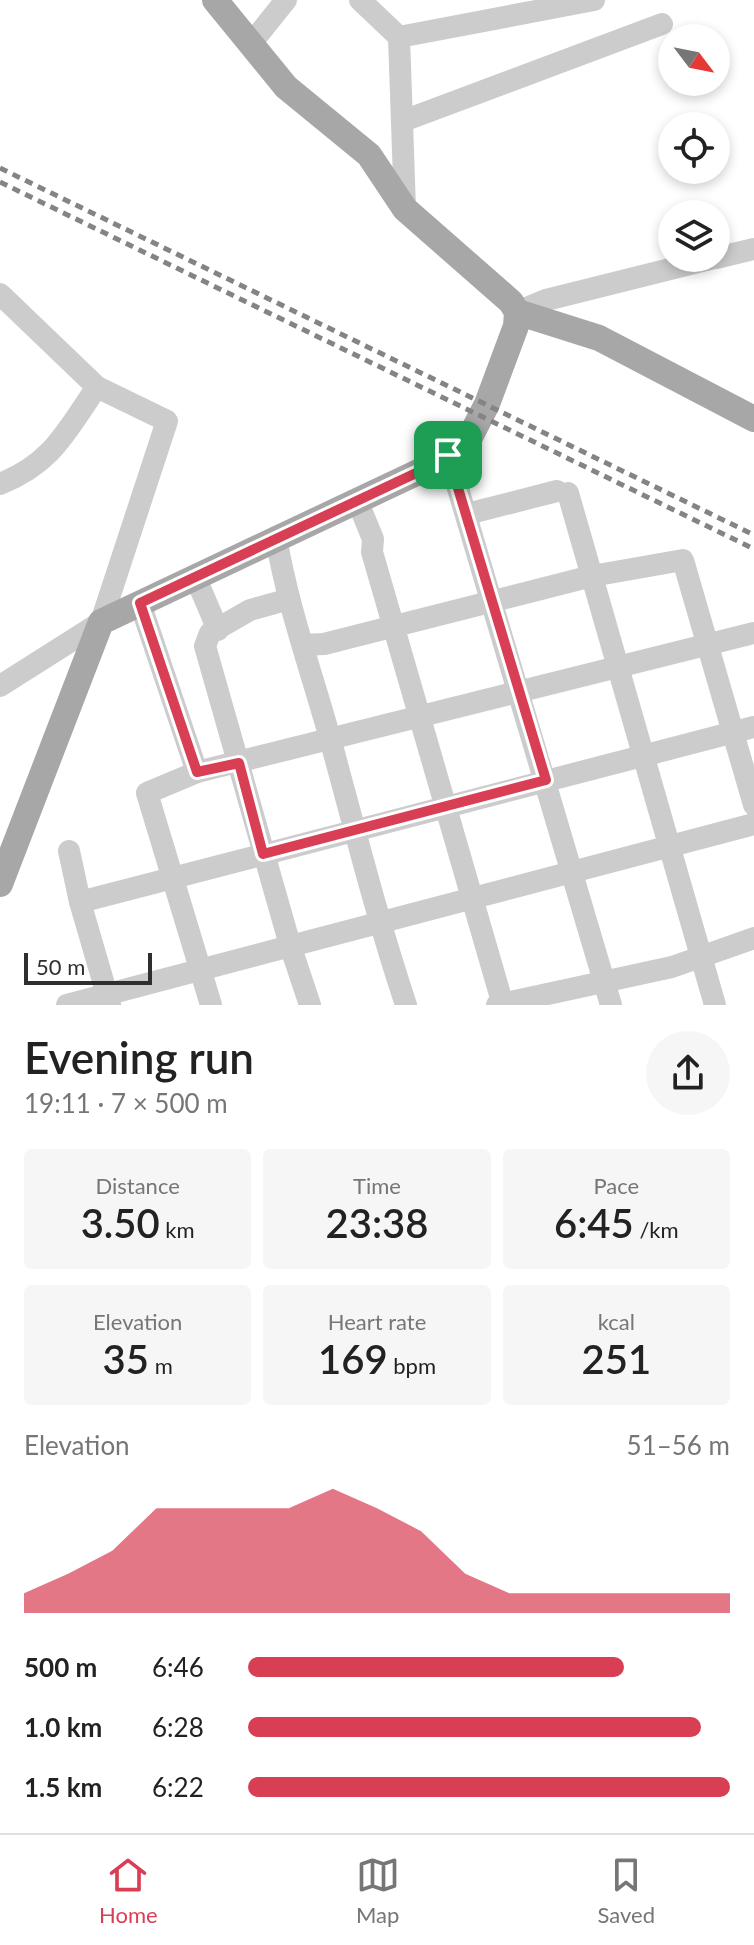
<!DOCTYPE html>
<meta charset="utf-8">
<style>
body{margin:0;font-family:Lato,sans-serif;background:#f6f6f6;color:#222;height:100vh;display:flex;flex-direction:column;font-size:30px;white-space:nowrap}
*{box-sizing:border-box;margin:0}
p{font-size:26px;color:#767676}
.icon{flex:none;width:44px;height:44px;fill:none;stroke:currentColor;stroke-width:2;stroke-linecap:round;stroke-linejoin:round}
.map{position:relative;height:1005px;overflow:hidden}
.side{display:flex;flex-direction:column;background:#fff;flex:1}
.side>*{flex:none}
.needle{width:52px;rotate:122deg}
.fabs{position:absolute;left:658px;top:24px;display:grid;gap:16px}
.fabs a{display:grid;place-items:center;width:72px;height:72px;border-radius:50%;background:#fff;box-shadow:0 4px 12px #0003;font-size:40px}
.scale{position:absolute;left:24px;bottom:20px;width:128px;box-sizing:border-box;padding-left:8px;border:4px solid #2f2f2f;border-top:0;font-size:22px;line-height:28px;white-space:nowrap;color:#2f2f2f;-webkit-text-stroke:6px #fff;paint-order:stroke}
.pin{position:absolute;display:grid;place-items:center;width:68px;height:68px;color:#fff;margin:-34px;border-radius:16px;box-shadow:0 4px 12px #0006}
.round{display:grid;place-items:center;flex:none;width:84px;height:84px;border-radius:42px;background:#f6f6f6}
.overview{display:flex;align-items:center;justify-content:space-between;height:136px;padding:0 24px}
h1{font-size:44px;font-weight:600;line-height:60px}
.figures{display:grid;grid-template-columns:repeat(3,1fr);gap:12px;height:136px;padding:8px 24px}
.figures div{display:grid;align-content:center;border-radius:8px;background:#f6f6f6;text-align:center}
.figures b{font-size:40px;font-weight:600}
.figures small{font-size:22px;font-weight:400}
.figures p{font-size:22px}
.chart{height:224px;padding:16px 24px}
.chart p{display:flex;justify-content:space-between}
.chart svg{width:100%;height:144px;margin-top:8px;fill:#d83e54;opacity:.7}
ul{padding:0 24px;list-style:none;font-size:26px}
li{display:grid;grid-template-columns:128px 96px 1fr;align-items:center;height:60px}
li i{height:20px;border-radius:10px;background:#d83e54}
.tabs{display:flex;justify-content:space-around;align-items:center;height:112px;border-top:2px solid #e0e0e0;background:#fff;font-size:22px;color:#767676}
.tabs a{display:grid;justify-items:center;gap:4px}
.tabs .current{color:#d83e54}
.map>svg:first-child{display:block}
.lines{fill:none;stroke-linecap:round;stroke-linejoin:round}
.minor{stroke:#ccc;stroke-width:22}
.major{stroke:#a7a7a7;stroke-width:26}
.rail{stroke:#848484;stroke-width:5;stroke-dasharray:8 6;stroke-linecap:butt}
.route-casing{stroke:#fff;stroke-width:16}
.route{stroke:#d83e54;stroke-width:10}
</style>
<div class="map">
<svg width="754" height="1005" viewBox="0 0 754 1005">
<rect width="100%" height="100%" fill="#fff"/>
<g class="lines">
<!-- minor -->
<g class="minor">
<polyline points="360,0 399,37"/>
<polyline points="250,45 286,0"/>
<polyline points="403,121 662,24"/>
<polyline points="405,209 399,37 594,0"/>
<polyline points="716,258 754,249"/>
<polyline points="0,294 97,387 167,421 101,622 0,686"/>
<polyline points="517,312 546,300 714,258"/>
<polyline points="448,455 611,1005"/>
<path d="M0,484C53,463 66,431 97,387"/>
<polyline points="568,493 715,1005"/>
<polyline points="357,500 373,539 372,552 503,1005"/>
<polyline points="467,514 557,491"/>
<path d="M276,537C288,608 312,673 331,742C355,830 377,918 406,1005"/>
<polyline points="195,576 218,630"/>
<polyline points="286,600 250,610 210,633 205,646 290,945 310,1005"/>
<polyline points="140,603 197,772"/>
<polyline points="303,645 324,644 592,576 683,560 754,805"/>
<polyline points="69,851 80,902 110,1005"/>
<polyline points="80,902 754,727"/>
<polyline points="67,1005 754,824"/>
<polyline points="211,1005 147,793 197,772 754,633"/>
<polyline points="497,1005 672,967 754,938"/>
</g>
<!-- major -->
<g class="major">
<polyline points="517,312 599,338 754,419"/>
<polyline points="0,884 101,622 431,466 468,441 487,404 516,326 517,312 511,302 405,209 369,155 286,87 215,0"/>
</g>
<!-- rail -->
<g class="rail">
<polyline points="0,168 754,535"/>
<polyline points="0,182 754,549"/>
</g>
</g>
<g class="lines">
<defs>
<polygon id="route" points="448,455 546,780 263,854 239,763 197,772 140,603 431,466"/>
</defs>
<!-- route casing -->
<use href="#route" class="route-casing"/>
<!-- route -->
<use href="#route" class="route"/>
</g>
</svg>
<div class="fabs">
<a><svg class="needle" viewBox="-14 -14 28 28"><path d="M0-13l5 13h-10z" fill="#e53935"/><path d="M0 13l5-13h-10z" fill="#767676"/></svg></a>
<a><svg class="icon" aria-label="locate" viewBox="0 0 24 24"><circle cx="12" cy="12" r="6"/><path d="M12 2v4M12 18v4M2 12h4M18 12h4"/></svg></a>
<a><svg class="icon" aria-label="layers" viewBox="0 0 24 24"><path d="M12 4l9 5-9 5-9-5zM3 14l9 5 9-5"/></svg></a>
</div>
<div class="scale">50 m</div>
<div class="pin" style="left:448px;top:455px;background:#1e9e55"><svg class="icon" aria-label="arrive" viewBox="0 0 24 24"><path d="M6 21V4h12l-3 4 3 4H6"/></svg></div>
</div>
<section class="side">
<div class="overview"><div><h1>Evening run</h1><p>19:11 · 7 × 500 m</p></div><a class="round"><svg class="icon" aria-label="share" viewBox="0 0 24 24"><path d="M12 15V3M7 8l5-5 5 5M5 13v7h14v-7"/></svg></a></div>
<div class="figures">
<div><p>Distance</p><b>3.50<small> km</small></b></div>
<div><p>Time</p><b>23:38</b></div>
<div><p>Pace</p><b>6:45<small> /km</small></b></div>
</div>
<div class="figures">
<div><p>Elevation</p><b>35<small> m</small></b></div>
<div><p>Heart rate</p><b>169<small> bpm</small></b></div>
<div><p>kcal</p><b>251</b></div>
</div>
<div class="chart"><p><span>Elevation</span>51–56 m</p>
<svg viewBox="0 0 160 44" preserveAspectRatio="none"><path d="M0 44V38L10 32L20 25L30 12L40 12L50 12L60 12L70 6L80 12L90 19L100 32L110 38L120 38L130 38L140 38L150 38L160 38V44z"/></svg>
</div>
<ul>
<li><b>500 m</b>6:46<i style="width:78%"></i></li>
<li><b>1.0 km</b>6:28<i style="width:94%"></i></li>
<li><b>1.5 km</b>6:22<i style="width:100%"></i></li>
</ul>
</section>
<nav class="tabs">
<a class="current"><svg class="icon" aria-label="home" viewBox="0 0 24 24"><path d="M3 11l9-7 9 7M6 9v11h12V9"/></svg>Home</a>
<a><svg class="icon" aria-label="map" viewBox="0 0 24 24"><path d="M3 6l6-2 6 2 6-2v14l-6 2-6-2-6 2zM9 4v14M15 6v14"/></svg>Map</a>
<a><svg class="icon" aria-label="saved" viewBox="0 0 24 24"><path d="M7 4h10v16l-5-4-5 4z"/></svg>Saved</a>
</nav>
